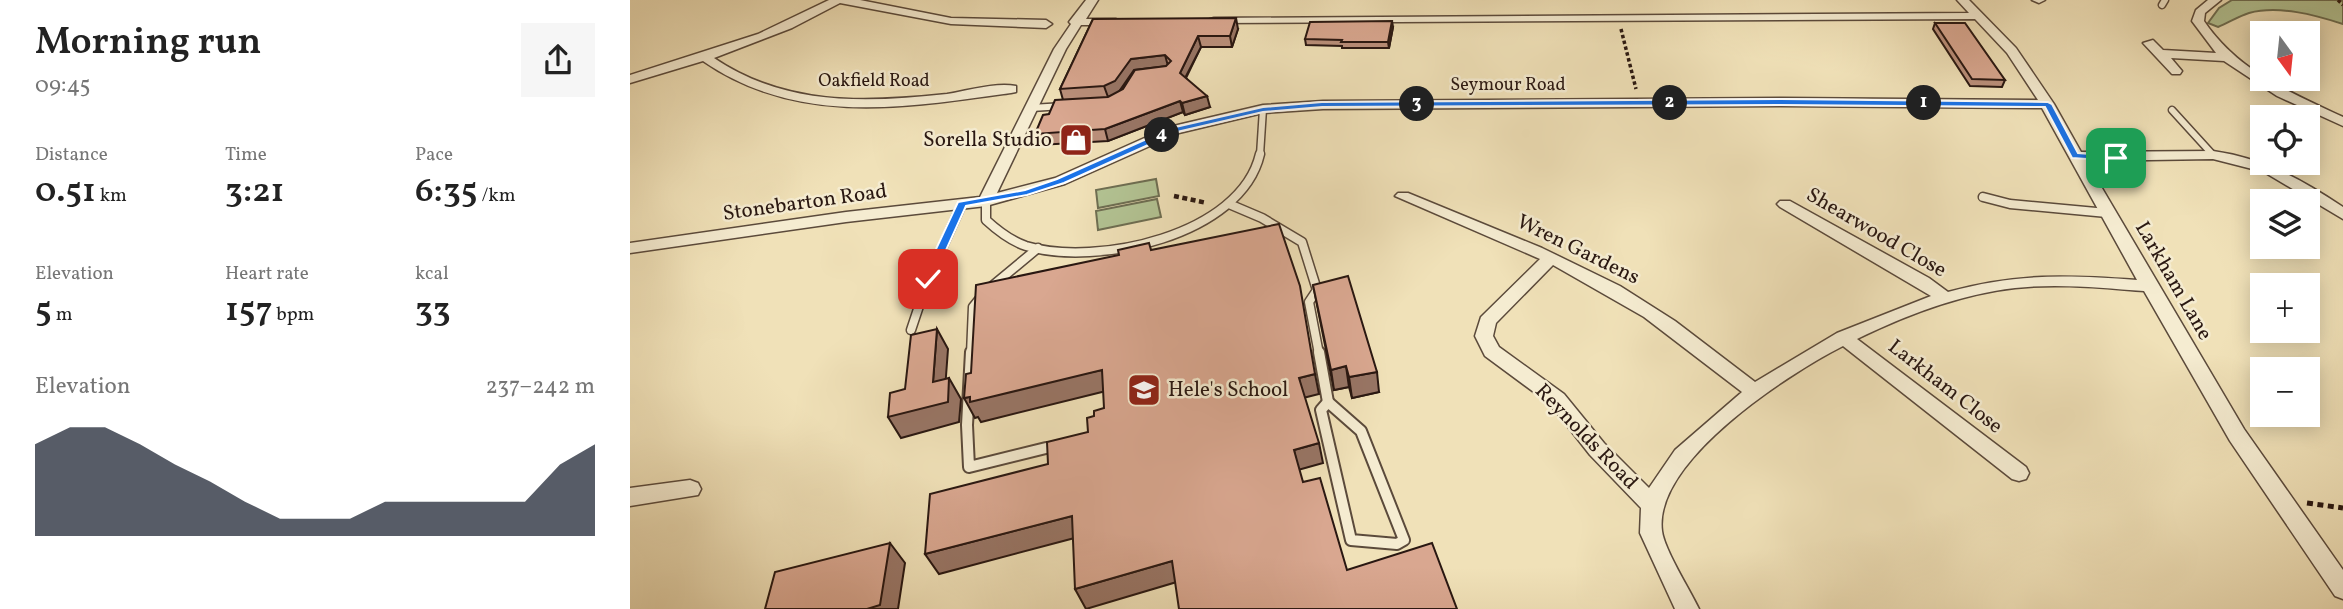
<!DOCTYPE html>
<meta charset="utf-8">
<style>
body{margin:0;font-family:Vollkorn,serif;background:#f6f6f6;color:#222;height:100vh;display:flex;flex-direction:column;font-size:26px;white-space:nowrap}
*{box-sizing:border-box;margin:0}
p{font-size:23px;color:#767676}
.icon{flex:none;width:38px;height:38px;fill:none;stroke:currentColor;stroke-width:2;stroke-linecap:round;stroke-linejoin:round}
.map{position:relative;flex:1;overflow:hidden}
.details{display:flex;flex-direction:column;background:#fff;width:630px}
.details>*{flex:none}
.needle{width:46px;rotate:165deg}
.tools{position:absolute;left:1620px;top:21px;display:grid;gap:14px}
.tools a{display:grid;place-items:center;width:70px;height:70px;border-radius:0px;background:#fff;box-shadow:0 4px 18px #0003;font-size:35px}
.pin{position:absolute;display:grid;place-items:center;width:60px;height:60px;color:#fff;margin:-30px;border-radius:14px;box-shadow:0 4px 10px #0006}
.km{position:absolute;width:35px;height:35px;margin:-18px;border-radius:50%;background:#222;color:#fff;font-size:19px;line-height:35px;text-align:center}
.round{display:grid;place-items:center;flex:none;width:74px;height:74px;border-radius:0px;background:#f6f6f6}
.overview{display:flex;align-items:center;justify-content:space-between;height:119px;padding:0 35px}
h1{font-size:38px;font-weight:600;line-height:52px}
.metrics{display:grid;grid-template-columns:repeat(3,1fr);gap:10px;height:119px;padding:7px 35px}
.metrics div{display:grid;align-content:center}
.metrics b{font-size:35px;font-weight:600}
.metrics small{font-size:19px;font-weight:400}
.metrics p{font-size:19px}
.chart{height:196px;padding:14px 35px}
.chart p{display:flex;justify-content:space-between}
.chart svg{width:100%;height:126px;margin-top:7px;fill:#111827;opacity:.7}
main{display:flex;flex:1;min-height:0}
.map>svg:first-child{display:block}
.green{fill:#b3c494;stroke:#6e6e52;stroke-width:2}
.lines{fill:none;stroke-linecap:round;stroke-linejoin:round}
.lane-far2-casing{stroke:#5b4a3b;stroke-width:9}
.lane-far1-casing{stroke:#5b4a3b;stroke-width:11}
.lane-casing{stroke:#5b4a3b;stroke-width:14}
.street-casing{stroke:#5b4a3b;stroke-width:3}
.path-far2{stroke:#291711;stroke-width:3.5;stroke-dasharray:3.5 2.5;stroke-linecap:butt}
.path-far1{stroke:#291711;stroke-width:4.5;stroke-dasharray:5 3.5;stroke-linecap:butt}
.path{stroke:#291711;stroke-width:5;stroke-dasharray:6 4.5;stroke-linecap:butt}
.lane-far2{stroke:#f5ecd1;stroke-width:6}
.lane-far1{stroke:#f5ecd1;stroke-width:8}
.lane{stroke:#f5ecd1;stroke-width:10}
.street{fill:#f5ecd1;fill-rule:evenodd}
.wall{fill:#bb907c;stroke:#291711;stroke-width:2;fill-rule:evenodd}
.shaded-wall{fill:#987565;stroke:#291711;stroke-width:2}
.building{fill:#d9a790;stroke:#291711;stroke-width:2}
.route{fill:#1a73e8;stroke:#fff;stroke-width:2}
.labels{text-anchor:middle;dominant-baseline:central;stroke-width:5;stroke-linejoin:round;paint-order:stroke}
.far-street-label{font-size:18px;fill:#291711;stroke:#f5ecd1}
.poi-label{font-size:21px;fill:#291711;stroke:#f5ecd1;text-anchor:end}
.street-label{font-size:21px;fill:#291711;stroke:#f5ecd1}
</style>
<main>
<section class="details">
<div class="overview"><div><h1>Morning run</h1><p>09:45</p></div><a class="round"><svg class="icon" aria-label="share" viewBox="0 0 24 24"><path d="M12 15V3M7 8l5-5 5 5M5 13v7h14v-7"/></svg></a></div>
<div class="metrics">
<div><p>Distance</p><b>0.51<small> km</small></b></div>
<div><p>Time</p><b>3:21</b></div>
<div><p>Pace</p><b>6:35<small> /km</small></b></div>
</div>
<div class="metrics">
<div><p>Elevation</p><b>5<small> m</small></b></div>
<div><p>Heart rate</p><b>157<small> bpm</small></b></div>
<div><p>kcal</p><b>33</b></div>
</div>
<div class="chart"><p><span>Elevation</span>237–242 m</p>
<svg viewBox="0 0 160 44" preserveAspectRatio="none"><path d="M0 44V12L10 6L20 6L30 12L40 19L50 25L60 32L70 38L80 38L90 38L100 32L110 32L120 32L130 32L140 32L150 19L160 12V44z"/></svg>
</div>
</section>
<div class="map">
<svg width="1713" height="609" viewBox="0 0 1713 609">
<rect width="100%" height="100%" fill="#f0e1b8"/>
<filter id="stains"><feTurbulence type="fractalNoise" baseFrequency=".00286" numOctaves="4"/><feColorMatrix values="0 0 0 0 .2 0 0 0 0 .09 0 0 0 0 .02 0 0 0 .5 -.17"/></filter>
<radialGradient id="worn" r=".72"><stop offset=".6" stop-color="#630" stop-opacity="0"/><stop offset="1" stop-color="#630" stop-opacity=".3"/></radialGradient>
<!-- green -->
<g class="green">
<path d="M1602,0H1713V24C1685,15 1649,5 1619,13C1609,16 1598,23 1588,27L1578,23L1589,8Z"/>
<polygon points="526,179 529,196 468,208 466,190"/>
<polygon points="527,199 531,217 468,230 466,211"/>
</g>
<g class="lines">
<defs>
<g id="lane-far2">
<polyline points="1532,5 1535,0"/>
<polyline points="401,108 434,106"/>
<polyline points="1542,110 1583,155"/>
<polyline points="630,155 633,109"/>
</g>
<g id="lane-far1">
<polyline points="1353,197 1380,204 1477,213"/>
<path d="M356,201V220C368,231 381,241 396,246C466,267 611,236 630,154"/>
<polyline points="599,204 632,218 672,242 687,290 679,302 689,354"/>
<polyline points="361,287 408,248"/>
<polyline points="281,330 298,279 332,204"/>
<polyline points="341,354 343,307 351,297"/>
</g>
<g id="lane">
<polyline points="341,352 337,425 339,467 416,448"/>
<polyline points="689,352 698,402"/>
<polygon points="698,402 731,431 774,540 767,544 721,540 691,410"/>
</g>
<g id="street">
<path d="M199,0H230L321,18L416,20L422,24L416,28L321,24L210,3L162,28L84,58C155,106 234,103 317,94C337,91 365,82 386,86V92L381,93C274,108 167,126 73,61L0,83V75L128,34Z"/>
<path d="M456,0H468L456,19H486L492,22L486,25H451L436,49L367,193L425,178L539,127L633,105L693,101L1151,98L1408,100L1377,53L1345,19L580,23V19L584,18L1339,13L1327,0H1339L1386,48L1424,104L1451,152L1583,151C1633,158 1671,179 1713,207V219L1634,172L1583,159L1456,161L1614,429L1713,570V599L1705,596L1600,441L1514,291C1472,288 1428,283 1385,288C1331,294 1276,315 1227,339L1396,467L1399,473L1396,479L1389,481L1382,479L1213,346C1158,374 1023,461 1032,531C1034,549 1060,590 1069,609H1045L1010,533L1011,508L960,455L920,404L855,356L845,336L851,317L910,259L765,196L768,193H778L912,248L990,286L1045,321L1125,382L1207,333L1301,296L1150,207L1147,204L1150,201H1160L1299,278L1318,292C1386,273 1438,275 1507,280L1412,108L1151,106L693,109L633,113L549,133L435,184L356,206L216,222L0,253V243L216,212L350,197L424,49L441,24L439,22ZM923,265L1014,317L1112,392L1045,450L1019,488L974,443L934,394L869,347L863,336L866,323Z"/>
<polygon points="1402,0 1415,0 1409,3"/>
<path d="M1578,0H1591L1575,13L1574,21C1608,71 1659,92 1713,117V126L1647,96L1594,61L1541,58L1552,71L1550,74H1542L1513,43L1523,40L1533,50L1586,53L1562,21L1566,10Z"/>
<polygon points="60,480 68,483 71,489 68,495 0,506 0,488"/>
</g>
</defs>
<!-- lane-far2 casing -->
<use href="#lane-far2" class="lane-far2-casing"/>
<!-- lane-far1 casing -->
<use href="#lane-far1" class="lane-far1-casing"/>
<!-- lane casing -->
<use href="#lane" class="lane-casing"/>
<!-- street casing -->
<use href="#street" class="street-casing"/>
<!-- path-far2 -->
<g class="path-far2">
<polyline points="1708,0 1713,5"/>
<polyline points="991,29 1006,89"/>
</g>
<!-- path-far1 -->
<polyline class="path-far1" points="544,196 577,203"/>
<!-- path -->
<polyline class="path" points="1677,503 1713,508"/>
<!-- lane-far2 -->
<use href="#lane-far2" class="lane-far2"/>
<!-- lane-far1 -->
<use href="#lane-far1" class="lane-far1"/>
<!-- lane -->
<use href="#lane" class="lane"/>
<!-- street -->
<use href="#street" class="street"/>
</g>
<!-- wall -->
<g class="wall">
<path d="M463,19L608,29L602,47H571L556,78L580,107L555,115L553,112L478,141L409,145L405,134L419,114L433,100L430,89ZM504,70H505L493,89L489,91Z"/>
<polygon points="1305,23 1375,80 1372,87 1340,86 1303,29"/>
<polygon points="763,27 759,48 712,48 712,46 676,45 675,39"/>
<polygon points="683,285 749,392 722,398 719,387 704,390"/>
</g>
<!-- shaded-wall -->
<g class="shaded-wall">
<polygon points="606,18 608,29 602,47 600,36"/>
<polygon points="762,21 763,27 759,48 758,42"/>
<polygon points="568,36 571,47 552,84 550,73"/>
<polygon points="535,55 538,66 504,70 488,93 478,97 474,86 501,59"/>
<polygon points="577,96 580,107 555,115 552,103"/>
<polygon points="550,101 553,112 478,141 475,129"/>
<polygon points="307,329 318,349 314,403 303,382"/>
<polygon points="716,366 719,387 704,390 701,370"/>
<polygon points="472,370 480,390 351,422 348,417 345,418 334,398"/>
<polygon points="747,372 749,392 722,398 719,377"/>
<polygon points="685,374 689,394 673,398 669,378"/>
<polygon points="319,378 331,399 329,422 271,438 258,417"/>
<polygon points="689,443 693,463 668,470 664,450"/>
<polygon points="442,516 452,536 309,574 295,554"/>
<polygon points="260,543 275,563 268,609 237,609"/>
<polygon points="542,561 550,581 456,609 445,589"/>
</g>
<!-- building -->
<g class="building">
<polygon points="606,18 600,36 568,36 550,73 577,96 552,103 550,101 475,129 405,134 413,115 419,114 425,100 478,97 493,89 505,70 536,66 541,61 535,55 501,59 485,81 474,86 430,89 463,19"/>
<polygon points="762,21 758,42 711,42 712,40 675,39 680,22"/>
<polygon points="1305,23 1335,23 1375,80 1342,79"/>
<polygon points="649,224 670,286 685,374 669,378 689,443 664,450 673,482 690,478 717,570 802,543 827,609 549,609 542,561 445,589 442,516 295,554 300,494 418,464 417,442 458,432 457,418 464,416 464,411 474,408 472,370 340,402 340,397 334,398 336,374 341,373 346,285 489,255 488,250 519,243 521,250"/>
<polygon points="718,276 747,372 719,377 716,366 701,370 683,285"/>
<polygon points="307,329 303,382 319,378 318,402 258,417 260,393 275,389 281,335"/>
<polygon points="260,543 250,605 237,609 135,609 145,572"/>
</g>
<!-- route -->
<polygon class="route" points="1151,99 1418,102 1422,104 1448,153 1486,156 1491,158 1486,161 1442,158 1415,107 1151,105 692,107 633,112 547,132 434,183 397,195 336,206 303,279 298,282 292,279 328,202 395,190 427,179 541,128 633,107 692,102"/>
<!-- icons -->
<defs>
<symbol id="shop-square" viewBox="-11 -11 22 22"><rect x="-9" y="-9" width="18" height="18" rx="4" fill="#8f2418" stroke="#f5ecd1"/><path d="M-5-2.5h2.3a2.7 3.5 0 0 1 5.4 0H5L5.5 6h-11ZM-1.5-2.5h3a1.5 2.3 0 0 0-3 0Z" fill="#fff"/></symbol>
<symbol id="school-square" viewBox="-11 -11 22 22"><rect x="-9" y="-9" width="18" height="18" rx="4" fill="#8f2418" stroke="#f5ecd1"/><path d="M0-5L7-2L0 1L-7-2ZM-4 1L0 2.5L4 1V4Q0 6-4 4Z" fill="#fff"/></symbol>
</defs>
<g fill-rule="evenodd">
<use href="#shop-square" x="427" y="121" width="38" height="38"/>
<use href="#school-square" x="495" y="371" width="38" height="38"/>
</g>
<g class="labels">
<!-- far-street labels -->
<g class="far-street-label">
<text x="244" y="81">Oakfield Road</text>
<text x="878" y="85">Seymour Road</text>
</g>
<!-- poi labels -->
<g class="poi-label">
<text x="422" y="140">Sorella Studio</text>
<text x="538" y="390" text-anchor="start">Hele's School</text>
</g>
<!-- street labels -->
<g class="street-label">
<text transform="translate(175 203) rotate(-8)">Stonebarton Road</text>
<text transform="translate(1246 233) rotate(30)">Shearwood Close</text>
<text transform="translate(948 250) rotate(26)">Wren Gardens</text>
<text transform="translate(1543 281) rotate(60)">Larkham Lane</text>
<text transform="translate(1315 387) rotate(38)">Larkham Close</text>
<text transform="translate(956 437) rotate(46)">Reynolds Road</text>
</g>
</g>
<rect width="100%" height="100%" filter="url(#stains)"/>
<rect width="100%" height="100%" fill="url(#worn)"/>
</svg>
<div class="tools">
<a><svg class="needle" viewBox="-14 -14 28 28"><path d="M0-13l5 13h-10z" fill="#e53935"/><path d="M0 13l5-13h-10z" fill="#767676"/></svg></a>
<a><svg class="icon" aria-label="locate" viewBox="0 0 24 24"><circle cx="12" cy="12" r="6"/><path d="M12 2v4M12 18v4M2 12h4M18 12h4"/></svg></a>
<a><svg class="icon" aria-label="layers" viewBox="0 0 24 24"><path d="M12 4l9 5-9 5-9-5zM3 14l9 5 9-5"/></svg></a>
<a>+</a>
<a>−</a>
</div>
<div class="pin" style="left:1486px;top:158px;background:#1e9e55"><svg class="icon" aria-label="arrive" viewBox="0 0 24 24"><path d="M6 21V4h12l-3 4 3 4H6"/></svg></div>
<div class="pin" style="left:298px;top:279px;background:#d93025"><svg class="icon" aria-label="check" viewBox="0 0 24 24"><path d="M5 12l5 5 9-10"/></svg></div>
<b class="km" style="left:1294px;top:103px">1</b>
<b class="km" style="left:1040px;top:103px">2</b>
<b class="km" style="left:787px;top:104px">3</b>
<b class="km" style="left:532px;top:135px">4</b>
</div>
</main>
